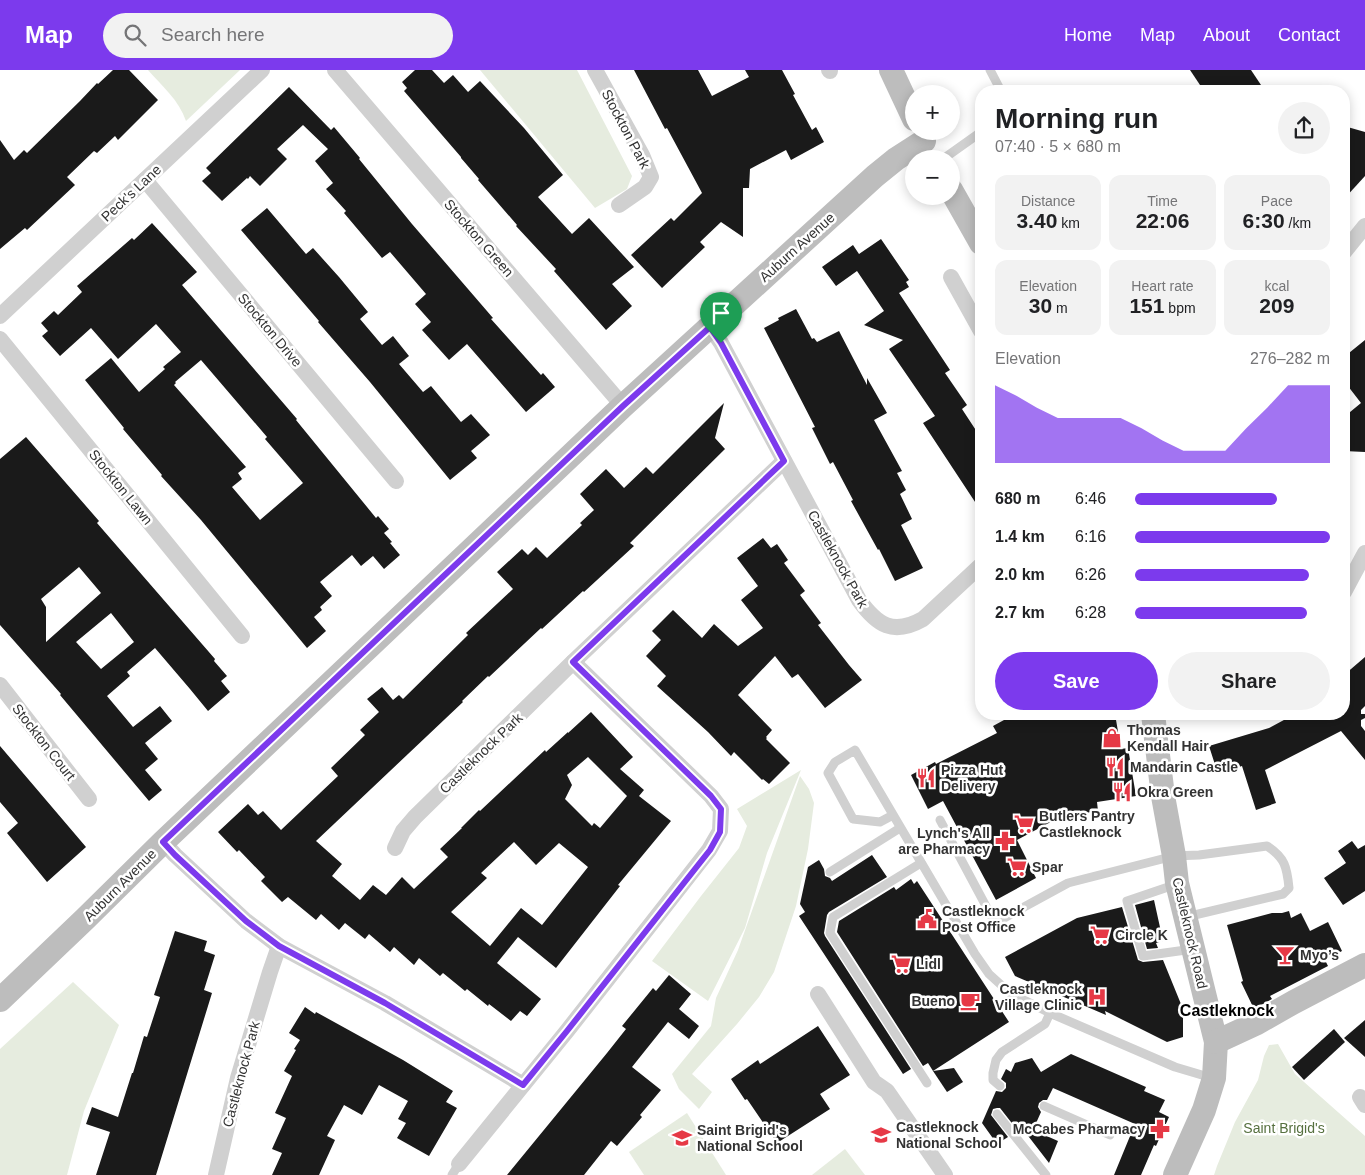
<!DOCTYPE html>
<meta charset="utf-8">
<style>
body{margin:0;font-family:Helvetica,sans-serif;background:#f2f2f2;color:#202124;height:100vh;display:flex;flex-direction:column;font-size:19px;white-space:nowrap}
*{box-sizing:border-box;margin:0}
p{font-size:16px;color:#757577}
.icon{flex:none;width:28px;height:28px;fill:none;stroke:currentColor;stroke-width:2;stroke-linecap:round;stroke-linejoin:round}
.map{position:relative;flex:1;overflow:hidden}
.side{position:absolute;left:975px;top:15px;width:375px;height:635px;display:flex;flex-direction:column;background:#fff;border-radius:20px;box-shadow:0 2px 12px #0003}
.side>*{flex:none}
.controls{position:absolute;left:905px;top:15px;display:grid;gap:10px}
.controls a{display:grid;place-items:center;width:55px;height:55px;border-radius:50%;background:#fff;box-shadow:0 2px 12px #0003;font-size:25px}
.pin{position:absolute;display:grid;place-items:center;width:42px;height:42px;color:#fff;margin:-51px -21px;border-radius:50% 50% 50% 0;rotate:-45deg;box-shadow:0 0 5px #0007}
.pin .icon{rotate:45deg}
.round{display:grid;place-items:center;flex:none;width:52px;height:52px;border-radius:26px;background:#f2f2f2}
.overview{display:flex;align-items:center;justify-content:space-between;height:85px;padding:0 20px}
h1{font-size:28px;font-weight:800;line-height:38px}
.metrics{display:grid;grid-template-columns:repeat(3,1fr);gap:8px;height:85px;padding:5px 20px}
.metrics div{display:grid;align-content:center;border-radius:12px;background:#f2f2f2;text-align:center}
.metrics b{font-size:21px;font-weight:800}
.metrics small{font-size:14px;font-weight:400}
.metrics p{font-size:14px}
.chart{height:140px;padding:10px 20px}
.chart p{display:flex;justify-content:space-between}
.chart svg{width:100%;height:90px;margin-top:5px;fill:#7c3aed;opacity:.7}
.cta{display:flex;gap:10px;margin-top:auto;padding:10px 20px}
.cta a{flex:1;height:58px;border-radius:30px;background:#7c3aed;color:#fff;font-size:20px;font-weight:800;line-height:58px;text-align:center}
.cta a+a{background:#f2f2f2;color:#202124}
ul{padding:0 20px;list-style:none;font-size:16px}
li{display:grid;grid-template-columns:80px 60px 1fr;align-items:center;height:38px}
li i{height:12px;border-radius:6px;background:#7c3aed}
header{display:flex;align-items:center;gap:30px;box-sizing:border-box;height:70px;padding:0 25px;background:#7c3aed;color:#fff}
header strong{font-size:24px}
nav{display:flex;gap:28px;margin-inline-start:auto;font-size:18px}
.search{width:350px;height:45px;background:#f2f2f2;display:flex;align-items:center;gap:12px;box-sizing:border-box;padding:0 18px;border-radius:28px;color:#757577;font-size:19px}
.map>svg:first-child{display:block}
.green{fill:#e6ecdf}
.building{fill:#1a1a1a;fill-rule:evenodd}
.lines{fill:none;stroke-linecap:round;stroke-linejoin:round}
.lane{stroke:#d0d0d0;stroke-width:9}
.street{stroke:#d0d0d0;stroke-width:16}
.secondary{stroke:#bdbdbd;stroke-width:24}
.route-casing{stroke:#fff;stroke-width:10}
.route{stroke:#7c3aed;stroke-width:6}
.labels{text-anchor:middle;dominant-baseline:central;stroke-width:5;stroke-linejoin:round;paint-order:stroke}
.street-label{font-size:14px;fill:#333;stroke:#fff}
.poi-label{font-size:14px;font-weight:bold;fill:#333;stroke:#fff;text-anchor:start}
.park-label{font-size:14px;fill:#56703f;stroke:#fff}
.quarter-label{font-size:16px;font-weight:bold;fill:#000;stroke:#fff}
</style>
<header>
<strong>Map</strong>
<div class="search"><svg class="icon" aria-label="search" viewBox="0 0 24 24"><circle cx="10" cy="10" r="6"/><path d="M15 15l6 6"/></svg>Search here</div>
<nav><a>Home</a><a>Map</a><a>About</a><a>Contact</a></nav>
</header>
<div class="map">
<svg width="1365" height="1105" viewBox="0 0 1365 1105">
<rect width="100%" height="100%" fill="#fff"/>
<!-- green -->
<g class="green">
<path d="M148,0H240L186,51C179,30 162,16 148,0Z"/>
<polygon points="480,0 577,0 632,106 627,119 595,138"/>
<polygon points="801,700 767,783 745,858 708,931 652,891 701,826 739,778 747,756 737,739"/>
<polygon points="800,706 809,719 814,733 808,779 796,836 774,902 759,927 737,954 692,1004 712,1022 699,1039 679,1019 672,1004 711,956 716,928 738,880"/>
<polygon points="73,912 119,955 84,1041 67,1105 0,1105 0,979"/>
<polygon points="1278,974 1295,1004 1365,1066 1365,1105 1214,1105 1217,1096 1235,1052 1258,1010 1264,986 1269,975"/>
<polygon points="687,1043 726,1105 644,1105 629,1082"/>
<polygon points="845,1079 865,1105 812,1105"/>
</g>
<!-- building -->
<g class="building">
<polygon points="113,0 129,0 158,30 118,70 115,66 97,83 94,81 67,107 75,115 27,160 25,158 0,179 0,70 14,90 24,80 27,83 80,31 97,13 98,14"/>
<polygon points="415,0 432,0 444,13 453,5 468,22 480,11 524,58 563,105 538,127 572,164 589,148 634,197 612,214 632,236 606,260 554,201 556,199 516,156 517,155 478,110 479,109 461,88 461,87 404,21 407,18 402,12"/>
<polygon points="634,0 698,0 712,26 749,7 745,0 782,0 795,24 793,25 812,60 816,57 824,72 791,90 786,80 750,99 749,118 743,118 743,167 721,152 700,172 705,177 662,218 631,185 671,148 674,151 702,123 667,58 665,59"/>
<polygon points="1190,0 1251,0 1265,21 1204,21"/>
<polygon points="289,17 331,60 334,57 360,88 359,89 412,154 493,248 491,249 541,305 543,303 555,317 526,342 467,274 449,290 422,260 431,252 415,234 426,224 390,182 382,188 344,143 346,141 326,119 333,113 315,91 328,79 303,55 277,79 287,89 260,116 250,106 248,109 247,108 222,131 202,111 211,103 206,98"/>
<polygon points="1344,56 1365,62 1365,106 1344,129"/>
<polygon points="267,138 306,184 313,178 339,207 368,242 360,249 382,275 393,266 409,286 399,294 423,322 431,316 461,352 471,344 490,365 471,381 477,388 450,410 370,312 318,252 319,251 241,160"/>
<path d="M152,153L197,202L182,215L297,349L296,350L376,448L378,446L389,459L384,463L392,472L390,473L400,485L384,499L373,486L361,496L352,485L320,512L332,526L320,537L322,540L314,547L326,561L307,578L201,450L161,406L162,405L123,359L124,358L85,310L111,288L139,322L165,299L163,297L181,282L156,254L118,289L91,258L60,286L42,266L48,261L41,253L54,241L58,245L82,222L77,216L132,168L134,170ZM201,290L267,367L265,369L303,413L260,450L232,417L242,409L238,403L246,397L174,315L176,313L175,312Z"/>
<polygon points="881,169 909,210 906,212 909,217 899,223 950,300 945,303 967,335 962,339 981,368 981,441 923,353 935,346 889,279 903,270 864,255 884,241 857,201 836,216 822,197 853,175 859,184"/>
<polygon points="796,239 812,269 814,268 817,272 839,261 867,315 867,308 887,343 874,350 902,401 897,403 906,420 900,424 912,449 901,455 923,498 895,511 879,479 878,480 851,431 853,430 833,392 830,394 812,358 815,357 764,258 779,250 778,248"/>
<polygon points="1365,270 1365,382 1344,381 1344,347 1361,333 1344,311 1344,287"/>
<path d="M724,333L715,368L725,379L630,473L634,476L584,522L583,521L542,559L541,558L489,607L488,606L462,631L463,632L316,771L342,794L332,806L360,830L373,815L386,825L402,807L414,819L448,787L440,779L462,758H461L479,740L480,741L545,680L546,682L568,662V663L591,642L633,687L620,699L644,720L639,726L671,751L618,815L620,816L556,898L518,867L497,893L541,929L527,946L520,941L511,951L489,934L488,936L467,919L465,921L443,903L440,906L419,888L414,895L394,877L390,882L369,864L365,869L345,853L339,860L321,844L316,850L288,827L282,832L261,811L265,807L239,780L237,782L218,762L248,734L258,745L263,741L281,760L338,706L331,698L365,665L360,660L379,642L367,629L382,617L393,630L399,625L403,629L468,565L466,563L513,519L497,502L522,479L528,485L536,477L547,488L582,455L580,453L594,440L580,424L606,399L624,418L646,397L653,404ZM588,687L627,726L600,758L594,753L592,756L565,729L572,715L567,705ZM514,772L536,795L559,773L588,797L542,855L521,838L490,876L451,842L487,808L481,803Z"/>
<path d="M26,367L99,451L97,453L215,589L214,591L227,606L221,611L230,622L208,641L190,619L155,578L127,602L130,606L107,626L133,657L160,636L172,651L145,673L158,689L145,700L162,720L149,731L60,625L61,624L0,555V389ZM79,497L101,523L46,572V537L41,529ZM111,543L134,572L101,599L76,572Z"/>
<polygon points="763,468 771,478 777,474 788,490 784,493 805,521 800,525 821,553 818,555 849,595 862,610 825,638 798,604 792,608 775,586 738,625 772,660 766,667 767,668 766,669 790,693 769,714 763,709 762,710 734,682 731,686 708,662 657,616 666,606 646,586 661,570 652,561 673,540 702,568 714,554 738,576 763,558 741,530 758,516 737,488"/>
<polygon points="1365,587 1365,636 1361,640 1361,644 1365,644 1365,648 1361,650 1361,656 1365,661 1365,690 1341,661 1265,700 1276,733 1256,740 1242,696 1218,704 1209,676 1269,658 1295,644 1344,644 1344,605"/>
<polygon points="1015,644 1115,644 1121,679 1128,678 1136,726 1097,732 1098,741 1060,747 1017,770 1036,808 996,830 943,731 928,739 911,705 935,692 936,694 997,663 993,656"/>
<polygon points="0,676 86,777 47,812 7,763 18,753 0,732"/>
<polygon points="1352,771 1358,779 1365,775 1365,821 1343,835 1324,808 1346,793 1338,781"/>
<polygon points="872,785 887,807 829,842 827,845 824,863 825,866 911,999 903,1004 799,846 805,842 800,834 808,797 819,790 824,799 825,806 830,808 832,811"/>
<polygon points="911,809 914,814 917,811 1009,952 933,1001 928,993 923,996 837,862 839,851 894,817 896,820"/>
<polygon points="1154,830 1163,871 1156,873 1158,878 1147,879 1135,835"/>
<polygon points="1122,837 1138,890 1143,892 1163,890 1183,939 1183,967 1167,972 1105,941 1106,945 1015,906 1005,887 1077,848"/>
<polygon points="1289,841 1291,848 1301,843 1310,861 1328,852 1342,881 1325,890 1328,896 1270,926 1272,929 1254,939 1241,912 1243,911 1227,855 1272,843 1282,843"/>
<polygon points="175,861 207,871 204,881 215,885 204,920 212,923 156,1105 96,1105 110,1062 86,1054 92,1037 118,1047 132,1003 133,1003 144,966 147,967 160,927 154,925"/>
<polygon points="669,905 691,924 679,939 699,956 689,969 668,952 632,997 661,1020 640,1045 642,1047 617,1076 611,1071 584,1105 507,1105 607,983 626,959 622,956 653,918 656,921"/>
<polygon points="305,937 315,944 316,942 403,990 453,1021 446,1032 457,1038 429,1086 397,1068 406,1053 398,1049 408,1031 379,1015 362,1045 344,1035 327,1066 335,1070 319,1105 272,1105 282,1083 272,1079 286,1048 275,1043 292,1006 284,1001 296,980 294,979 300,970 289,963"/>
<polygon points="1365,950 1365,987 1344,968"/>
<polygon points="818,956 850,1005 820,1024 830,1039 777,1073 747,1029 745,1030 731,1009 758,990 760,994"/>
<polygon points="1334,959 1345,972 1304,1010 1292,997"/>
<polygon points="1071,984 1146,1017 1144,1021 1165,1030 1159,1042 1169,1047 1156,1076 1154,1075 1141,1105 1114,1105 1135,1054 1053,1018 1047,1030 1043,1030 1039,1033 1038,1037 1041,1042 1033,1060 1058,1071 1049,1093 1022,1058 1018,1061 1000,1038 997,1038 993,1039 991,1045 1008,1067 997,1074 982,1053 996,1021 1002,1022 1006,1018 1006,1013 1001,1009 1006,999 1011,1002 1015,993 1032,988 1041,1002"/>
<polygon points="954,998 963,1012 947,1022 933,1001"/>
</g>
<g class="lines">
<!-- lane -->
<g class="lane">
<polyline points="990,0 1001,21"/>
<polyline points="943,89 981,62"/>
<polyline points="893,745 880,752 853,749 828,703 835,692 855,680 975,884 989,904 1010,923 1050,943 1175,997 1212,1008"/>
<path d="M940,750L995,853L1068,813L1174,786L1199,785L1267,776C1285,788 1287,797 1289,818L1283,824L1186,847"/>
<polyline points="921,793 833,847 830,863 927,1013"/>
<polyline points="830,802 900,758"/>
<polyline points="1177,814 1127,831 1143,886 1193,879"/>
<polyline points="1000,1016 993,1010 993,1003 996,990 1002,982 1045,954 1050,943"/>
<polyline points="1044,1036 1110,1065"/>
<polyline points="997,1044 1046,1105"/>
<polyline points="452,1105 459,1094"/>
</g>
<!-- street -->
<g class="street">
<polyline points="335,0 623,336"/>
<polyline points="595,0 642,85 651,107 645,117 619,135"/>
<polyline points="829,0 830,1"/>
<polyline points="145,110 396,411"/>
<polyline points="1344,182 1365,156"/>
<polyline points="951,207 981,261"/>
<polyline points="0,246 262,0"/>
<path d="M710,257L721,273L859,530C877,555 893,566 923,549L981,495"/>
<polyline points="0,269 242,566"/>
<polyline points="1344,522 1365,483"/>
<polyline points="0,615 89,729"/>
<polyline points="163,772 175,785 246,851 279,876 385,933 523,1015"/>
<polyline points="395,778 403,761 415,747 573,592 784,391"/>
<polyline points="818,924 874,1012 887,1021 945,1105"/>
<polyline points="1360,1027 1365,1035"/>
<polyline points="459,1094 567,961 709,780 720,761 721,739 711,726 573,592"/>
<polyline points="216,1105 238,1008 270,902 279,876"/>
</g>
<!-- secondary -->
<g class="secondary">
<polyline points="891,0 914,49"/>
<polyline points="951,120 981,173"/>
<polyline points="1153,644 1163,726 1174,786 1177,813 1216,972 1214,1008 1204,1040 1175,1105"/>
<polyline points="0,930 85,849 163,772 623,336 875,106 896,89 924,71"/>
<polyline points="1216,972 1257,953 1294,932 1365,895"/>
</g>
</g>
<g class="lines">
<defs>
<polygon id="route" points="710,257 721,273 784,391 573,592 711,726 721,739 720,762 710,780 567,961 523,1015 385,933 279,876 246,851 175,785 163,772 623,336"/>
</defs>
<!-- route casing -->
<use href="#route" class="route-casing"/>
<!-- route -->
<use href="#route" class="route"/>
</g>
<!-- icons -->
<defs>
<symbol id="shop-bare" viewBox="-9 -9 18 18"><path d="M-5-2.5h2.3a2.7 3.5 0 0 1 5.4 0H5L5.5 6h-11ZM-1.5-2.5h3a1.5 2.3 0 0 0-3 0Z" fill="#e63946" stroke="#fff" stroke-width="2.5" paint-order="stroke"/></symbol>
<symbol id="restaurant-bare" viewBox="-9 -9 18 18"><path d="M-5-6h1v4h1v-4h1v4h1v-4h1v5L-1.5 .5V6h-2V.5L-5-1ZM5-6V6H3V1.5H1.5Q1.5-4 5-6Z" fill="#e63946" stroke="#fff" stroke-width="2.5" paint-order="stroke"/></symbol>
<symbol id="supermarket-bare" viewBox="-9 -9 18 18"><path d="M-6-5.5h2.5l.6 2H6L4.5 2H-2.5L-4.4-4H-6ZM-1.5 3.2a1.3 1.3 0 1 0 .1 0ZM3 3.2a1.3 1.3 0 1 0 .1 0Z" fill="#e63946" stroke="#fff" stroke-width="2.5" paint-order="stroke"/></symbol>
<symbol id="pharmacy-bare" viewBox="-9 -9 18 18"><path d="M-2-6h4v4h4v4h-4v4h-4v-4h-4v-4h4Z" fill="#e63946" stroke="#fff" stroke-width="2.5" paint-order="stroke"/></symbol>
<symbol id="civic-bare" viewBox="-9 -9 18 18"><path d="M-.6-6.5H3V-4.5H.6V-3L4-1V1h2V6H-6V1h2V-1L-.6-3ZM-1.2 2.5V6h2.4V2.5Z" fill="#e63946" stroke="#fff" stroke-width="2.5" paint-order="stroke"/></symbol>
<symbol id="bar-bare" viewBox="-9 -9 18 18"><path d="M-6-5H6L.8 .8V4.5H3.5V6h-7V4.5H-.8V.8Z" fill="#e63946" stroke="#fff" stroke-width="2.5" paint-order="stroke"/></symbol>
<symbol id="hospital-bare" viewBox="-9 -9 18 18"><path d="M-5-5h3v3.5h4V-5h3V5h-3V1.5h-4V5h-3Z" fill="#e63946" stroke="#fff" stroke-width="2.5" paint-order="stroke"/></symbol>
<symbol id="cafe-bare" viewBox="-9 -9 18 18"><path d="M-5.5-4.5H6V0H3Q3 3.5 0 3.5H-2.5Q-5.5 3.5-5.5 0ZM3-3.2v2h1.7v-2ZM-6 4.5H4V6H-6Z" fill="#e63946" stroke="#fff" stroke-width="2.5" paint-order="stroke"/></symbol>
<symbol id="school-bare" viewBox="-9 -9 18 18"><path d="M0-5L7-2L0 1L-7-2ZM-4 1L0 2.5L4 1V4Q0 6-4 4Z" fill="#e63946" stroke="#fff" stroke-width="2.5" paint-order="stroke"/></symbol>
</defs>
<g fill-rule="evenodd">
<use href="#shop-bare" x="1098" y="654" width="28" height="28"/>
<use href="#restaurant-bare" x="1101" y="683" width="28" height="28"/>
<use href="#restaurant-bare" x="912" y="694" width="28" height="28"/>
<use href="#restaurant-bare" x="1108" y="708" width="28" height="28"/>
<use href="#supermarket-bare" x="1010" y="740" width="28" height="28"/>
<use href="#pharmacy-bare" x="991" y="757" width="28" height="28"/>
<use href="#supermarket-bare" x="1003" y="783" width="28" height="28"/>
<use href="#civic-bare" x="913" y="835" width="28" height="28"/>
<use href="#supermarket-bare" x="1086" y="851" width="28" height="28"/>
<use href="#bar-bare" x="1271" y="871" width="28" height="28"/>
<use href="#supermarket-bare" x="887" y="880" width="28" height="28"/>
<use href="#hospital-bare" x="1083" y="913" width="28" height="28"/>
<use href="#cafe-bare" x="956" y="917" width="28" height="28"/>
<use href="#pharmacy-bare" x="1146" y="1045" width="28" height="28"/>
<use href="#school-bare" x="867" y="1051" width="28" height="28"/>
<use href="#school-bare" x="668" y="1054" width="28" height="28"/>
</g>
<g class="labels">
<!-- street labels -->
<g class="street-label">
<text transform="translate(626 59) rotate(62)">Stockton Park</text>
<text transform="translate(131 123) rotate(-43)">Peck's Lane</text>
<text transform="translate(479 168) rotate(49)">Stockton Green</text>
<text transform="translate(797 177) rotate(-42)">Auburn Avenue</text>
<text transform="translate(270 260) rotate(50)">Stockton Drive</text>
<text transform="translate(121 417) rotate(51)">Stockton Lawn</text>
<text transform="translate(838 489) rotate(61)">Castleknock Park</text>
<text transform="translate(44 672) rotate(52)">Stockton Court</text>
<text transform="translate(481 683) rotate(-44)">Castleknock Park</text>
<text transform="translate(120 815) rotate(-45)">Auburn Avenue</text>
<text transform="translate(1190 863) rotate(77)">Castleknock Road</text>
<text transform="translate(241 1004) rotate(-75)">Castleknock Park</text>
</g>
<!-- poi labels -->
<g class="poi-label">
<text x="1127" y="660">Thomas<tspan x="1127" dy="16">Kendall Hair</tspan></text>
<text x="1130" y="697">Mandarin Castle</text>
<text x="941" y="700">Pizza Hut<tspan x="941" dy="16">Delivery</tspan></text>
<text x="1137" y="722">Okra Green</text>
<text x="1039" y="746">Butlers Pantry<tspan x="1039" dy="16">Castleknock</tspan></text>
<text x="990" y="763" text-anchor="end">Lynch's All<tspan x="990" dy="16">are Pharmacy</tspan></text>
<text x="1032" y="797">Spar</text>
<text x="942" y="841">Castleknock<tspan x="942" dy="16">Post Office</tspan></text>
<text x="1115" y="865">Circle K</text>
<text x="1300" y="885">Myo’s</text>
<text x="916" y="894">Lidl</text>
<text x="1082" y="919" text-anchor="end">Castleknock<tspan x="1082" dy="16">Village Clinic</tspan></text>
<text x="955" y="931" text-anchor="end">Bueno</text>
<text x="896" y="1057">Castleknock<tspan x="896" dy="16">National School</tspan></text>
<text x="1145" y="1059" text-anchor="end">McCabes Pharmacy</text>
<text x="697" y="1060">Saint Brigid's<tspan x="697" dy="16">National School</tspan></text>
</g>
<!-- park labels -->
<g class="park-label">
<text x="1284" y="1058">Saint Brigid's</text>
</g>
<!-- quarter labels -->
<g class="quarter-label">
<text x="1227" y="940">Castleknock</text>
</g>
</g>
</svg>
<div class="controls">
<a>+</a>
<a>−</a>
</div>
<div class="pin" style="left:721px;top:273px;background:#1e9e55"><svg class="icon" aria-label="arrive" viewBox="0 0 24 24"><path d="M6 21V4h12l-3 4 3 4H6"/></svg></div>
<section class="side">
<div class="overview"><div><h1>Morning run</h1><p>07:40 · 5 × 680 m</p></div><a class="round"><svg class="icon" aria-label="share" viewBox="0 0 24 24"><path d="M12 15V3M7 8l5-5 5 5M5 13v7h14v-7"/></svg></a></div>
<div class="metrics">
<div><p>Distance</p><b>3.40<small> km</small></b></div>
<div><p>Time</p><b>22:06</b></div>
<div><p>Pace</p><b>6:30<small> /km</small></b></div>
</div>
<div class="metrics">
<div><p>Elevation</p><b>30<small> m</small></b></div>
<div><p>Heart rate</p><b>151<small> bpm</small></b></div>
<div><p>kcal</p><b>209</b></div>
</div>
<div class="chart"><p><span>Elevation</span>276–282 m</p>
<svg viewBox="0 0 160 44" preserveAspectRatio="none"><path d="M0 44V6L10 11L20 17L30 22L40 22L50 22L60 22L70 27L80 33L90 38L100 38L110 38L120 27L130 17L140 6L150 6L160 6V44z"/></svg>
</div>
<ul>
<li><b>680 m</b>6:46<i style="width:73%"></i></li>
<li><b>1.4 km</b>6:16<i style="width:100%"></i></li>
<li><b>2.0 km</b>6:26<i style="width:89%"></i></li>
<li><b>2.7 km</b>6:28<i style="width:88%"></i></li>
</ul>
<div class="cta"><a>Save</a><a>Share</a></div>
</section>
</div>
